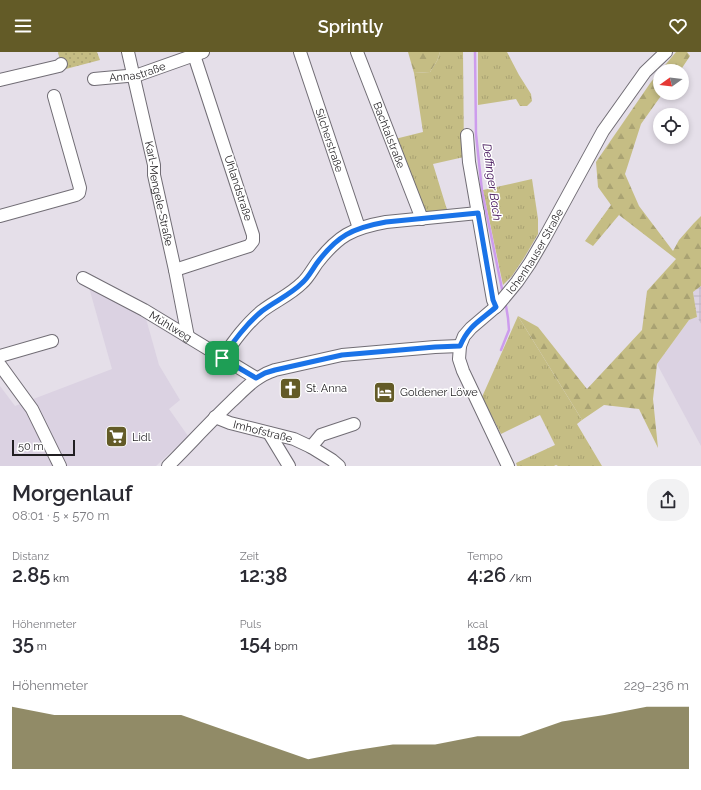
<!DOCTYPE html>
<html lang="de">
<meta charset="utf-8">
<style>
body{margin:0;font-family:Raleway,sans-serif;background:#f2f2f3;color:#2b2b33;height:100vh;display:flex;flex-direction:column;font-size:15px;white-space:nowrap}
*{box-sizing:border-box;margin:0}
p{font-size:13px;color:#7c7c81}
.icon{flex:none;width:22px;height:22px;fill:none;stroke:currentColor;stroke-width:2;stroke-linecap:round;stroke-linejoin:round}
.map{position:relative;height:414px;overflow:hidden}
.drawer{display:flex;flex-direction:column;background:#fff;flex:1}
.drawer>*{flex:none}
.needle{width:26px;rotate:255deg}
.tools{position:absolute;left:653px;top:12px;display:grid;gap:8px}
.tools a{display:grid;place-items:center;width:36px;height:36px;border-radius:50%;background:#fff;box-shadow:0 2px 6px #0003;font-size:20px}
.scale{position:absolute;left:12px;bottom:10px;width:63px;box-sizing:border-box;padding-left:4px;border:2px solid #211f22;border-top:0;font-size:11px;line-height:14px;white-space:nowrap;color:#211f22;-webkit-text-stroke:3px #fff;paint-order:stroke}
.pin{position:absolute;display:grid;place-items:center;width:34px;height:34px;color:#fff;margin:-17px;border-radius:8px;box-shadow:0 2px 6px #0006}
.round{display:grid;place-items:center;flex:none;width:42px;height:42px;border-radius:16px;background:#f2f2f3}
.summary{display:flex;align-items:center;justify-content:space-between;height:68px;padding:0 12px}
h1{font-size:22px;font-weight:600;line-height:30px}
.figures{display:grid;grid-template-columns:repeat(3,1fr);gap:6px;height:68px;padding:4px 12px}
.figures div{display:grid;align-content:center}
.figures b{font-size:20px;font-weight:600}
.figures small{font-size:11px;font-weight:400}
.figures p{font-size:11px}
.chart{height:112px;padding:8px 12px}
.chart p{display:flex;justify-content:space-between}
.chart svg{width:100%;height:72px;margin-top:4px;fill:#635b27;opacity:.7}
header{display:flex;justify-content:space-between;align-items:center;height:52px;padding:0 12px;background:#635b27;color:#fff;font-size:18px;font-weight:600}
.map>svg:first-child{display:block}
.built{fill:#dbd2e2}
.industrial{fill:url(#industrial-grid)}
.grass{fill:url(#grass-tufts)}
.forest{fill:url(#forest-firs)}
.park{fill:url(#park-dots)}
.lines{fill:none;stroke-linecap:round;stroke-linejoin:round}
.stream{stroke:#cd9ced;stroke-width:2.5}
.minor-casing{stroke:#716d75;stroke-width:14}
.minor{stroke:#fff;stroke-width:12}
.route-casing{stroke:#fff;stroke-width:8}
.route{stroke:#1a73e8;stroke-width:5}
.labels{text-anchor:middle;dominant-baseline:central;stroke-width:3;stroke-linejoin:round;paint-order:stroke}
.street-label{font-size:11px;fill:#211f22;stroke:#fff}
.poi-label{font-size:11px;fill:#211f22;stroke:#fff;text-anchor:start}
.water-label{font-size:12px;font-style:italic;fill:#3f0e56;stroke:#fff}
</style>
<header><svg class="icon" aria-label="menu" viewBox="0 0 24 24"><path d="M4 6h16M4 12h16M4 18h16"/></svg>Sprintly<svg class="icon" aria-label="heart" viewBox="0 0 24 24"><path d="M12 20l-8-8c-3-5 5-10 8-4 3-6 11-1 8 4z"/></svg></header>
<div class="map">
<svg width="701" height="414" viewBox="0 0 701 414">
<defs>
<pattern id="industrial-grid" width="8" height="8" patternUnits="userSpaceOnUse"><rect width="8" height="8" fill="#dbd2e2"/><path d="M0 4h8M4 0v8" fill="none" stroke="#bcb4c2"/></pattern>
<pattern id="grass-tufts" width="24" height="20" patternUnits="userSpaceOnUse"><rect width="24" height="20" fill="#c5bd84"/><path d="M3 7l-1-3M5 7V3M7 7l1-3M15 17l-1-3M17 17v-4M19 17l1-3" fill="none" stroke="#a9a272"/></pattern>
<pattern id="forest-firs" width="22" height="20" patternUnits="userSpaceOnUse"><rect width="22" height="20" fill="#c5bd84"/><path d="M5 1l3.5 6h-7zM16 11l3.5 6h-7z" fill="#a9a272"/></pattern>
<pattern id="park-dots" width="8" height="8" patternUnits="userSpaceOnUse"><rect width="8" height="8" fill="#c5bd84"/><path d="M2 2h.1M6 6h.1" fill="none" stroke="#a9a272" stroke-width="1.8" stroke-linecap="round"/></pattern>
</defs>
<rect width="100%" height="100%" fill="#e5dfe9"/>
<!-- built -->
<g class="built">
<polygon points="88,232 145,263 159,313 180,348 169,357 188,384 156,414 0,414 0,334 15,354 112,317"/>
<polygon points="697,265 701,272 701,394 657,312 689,268"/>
</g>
<!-- industrial -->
<polygon class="industrial" points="701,234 701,272 697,265 693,240"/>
<!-- grass -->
<g class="grass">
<polygon points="440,0 463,0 464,105 433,112 448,161 428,161 423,159 395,87 423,80 414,21 430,20 437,9"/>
<polygon points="478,0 507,0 519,23 531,42 532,49 527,54 520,54 516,47 478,53"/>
<polygon points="532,127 538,167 538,182 524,206 512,224 503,233 483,138"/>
<polygon points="518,264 582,368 577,372 602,414 558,414 556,413 554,414 517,414 516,411 555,393 540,363 501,382 482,345"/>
</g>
<!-- forest -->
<g class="forest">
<polygon points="408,0 440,0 437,9 430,20 414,21"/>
<polygon points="676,0 687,0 690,4 680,19 660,19 660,41 663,41 641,72 625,122 639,154 673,199 679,188 694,171 701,164 701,234 693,240 697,265 689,268 657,312 653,347 658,396 639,357 604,353 582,368 518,264 538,275 587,337 642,278 647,239 676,207 619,163 593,194 585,189 611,153 598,135 596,110 651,30"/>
</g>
<!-- park -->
<polygon class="park" points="58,0 97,0 100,8 62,18"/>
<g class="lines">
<!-- stream -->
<g class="stream">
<polyline points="475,0 476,82 482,139 502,237"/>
<polyline points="501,298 509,278 508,266 506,254"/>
</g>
<defs>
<g id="minor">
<path id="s1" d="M128,0L154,113V123L175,218L188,285"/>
<path id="s2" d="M300,0L359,176"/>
<path id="s3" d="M357,0L422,167"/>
<path id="s4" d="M94,27L138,23L203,0"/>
<polyline points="0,28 59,14 61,12"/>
<polyline points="467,83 469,110 493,248 496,255"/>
<polyline points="0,164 76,143 79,141 80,136 54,44"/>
<polyline points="175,218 249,194 253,189 253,183 194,3"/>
<path id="s5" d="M83,226L144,258L256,326"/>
<polyline points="0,304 52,289"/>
<path d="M222,306C234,289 246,272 262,259C275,249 290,243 302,231C308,226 312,218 317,211C338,184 352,176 386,170L478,161"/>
<polyline points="0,313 32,357 60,414"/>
<path id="s6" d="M215,365L230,371L294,387L311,395L332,408L339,414"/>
<polyline points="269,381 289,414"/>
<polyline points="311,395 321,383 354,372"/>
<path d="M168,414C189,393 209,371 231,350C246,336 256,324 275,318L342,303L435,295L460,294"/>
<path id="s7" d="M508,414L463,319L459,307L460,294L464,284L471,276L498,253L517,230L530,211L544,187L603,79L645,20L666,0"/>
</g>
</defs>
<!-- minor casing -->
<use href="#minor" class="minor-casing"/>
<!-- minor -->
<use href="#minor" class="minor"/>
</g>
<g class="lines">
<defs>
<path id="route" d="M478,161L493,248L496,255C480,269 469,273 460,294L435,295L342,303L275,318L265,321L256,326L222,306C234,289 246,272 262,259C275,249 290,243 302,231C308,226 312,218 317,211C337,184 352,176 386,170Z"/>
</defs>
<!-- route casing -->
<use href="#route" class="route-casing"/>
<!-- route -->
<use href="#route" class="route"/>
</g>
<!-- icons -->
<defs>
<symbol id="church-square" viewBox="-11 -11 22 22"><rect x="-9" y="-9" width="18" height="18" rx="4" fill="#635b27" stroke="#fff"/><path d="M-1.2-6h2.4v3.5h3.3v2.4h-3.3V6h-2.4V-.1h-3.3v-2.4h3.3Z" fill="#fff"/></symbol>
<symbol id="hotel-square" viewBox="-11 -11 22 22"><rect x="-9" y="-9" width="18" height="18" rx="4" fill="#635b27" stroke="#fff"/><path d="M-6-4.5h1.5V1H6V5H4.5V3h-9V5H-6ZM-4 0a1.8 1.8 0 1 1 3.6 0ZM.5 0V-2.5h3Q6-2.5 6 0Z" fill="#fff"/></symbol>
<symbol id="supermarket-square" viewBox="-11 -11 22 22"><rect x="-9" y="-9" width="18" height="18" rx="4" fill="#635b27" stroke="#fff"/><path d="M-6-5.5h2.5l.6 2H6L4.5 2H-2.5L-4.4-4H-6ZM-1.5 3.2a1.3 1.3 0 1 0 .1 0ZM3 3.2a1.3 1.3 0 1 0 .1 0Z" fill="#fff"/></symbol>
</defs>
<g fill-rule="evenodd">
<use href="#church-square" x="278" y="324" width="25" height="25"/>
<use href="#hotel-square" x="372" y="328" width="25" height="25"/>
<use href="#supermarket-square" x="104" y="372" width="25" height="25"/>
</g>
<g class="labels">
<!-- street labels -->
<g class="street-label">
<text stroke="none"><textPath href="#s4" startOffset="44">Annastraße</textPath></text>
<text stroke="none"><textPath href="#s3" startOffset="89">Bachtalstraße</textPath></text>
<text stroke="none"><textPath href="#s2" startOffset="93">Silcherstraße</textPath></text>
<text transform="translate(238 136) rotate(72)">Uhlandstraße</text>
<text stroke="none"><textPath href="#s1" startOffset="145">Karl-Mengele-Straße</textPath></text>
<text stroke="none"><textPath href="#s7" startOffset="253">Ichenhauser Straße</textPath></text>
<text stroke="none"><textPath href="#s5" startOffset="100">Mühlweg</textPath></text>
<text stroke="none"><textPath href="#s6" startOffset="50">Imhofstraße</textPath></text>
</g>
<!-- poi labels -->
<g class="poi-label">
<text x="306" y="336">St. Anna</text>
<text x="400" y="340">Goldener Löwe</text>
<text x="132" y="385">Lidl</text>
</g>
<!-- water labels -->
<g class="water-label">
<text transform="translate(492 130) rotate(82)">Deffinger Bach</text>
</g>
</g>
</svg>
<div class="tools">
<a><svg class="needle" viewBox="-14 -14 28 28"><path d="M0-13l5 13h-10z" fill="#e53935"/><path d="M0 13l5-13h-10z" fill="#7c7c81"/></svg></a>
<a><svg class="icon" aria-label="locate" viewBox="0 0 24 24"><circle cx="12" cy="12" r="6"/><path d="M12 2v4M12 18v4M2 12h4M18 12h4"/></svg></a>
</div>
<div class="scale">50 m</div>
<div class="pin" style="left:222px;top:306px;background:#1e9e55"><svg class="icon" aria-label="arrive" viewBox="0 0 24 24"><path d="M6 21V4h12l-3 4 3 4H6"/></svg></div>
</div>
<section class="drawer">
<div class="summary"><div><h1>Morgenlauf</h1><p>08:01 · 5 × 570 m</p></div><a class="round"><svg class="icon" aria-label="share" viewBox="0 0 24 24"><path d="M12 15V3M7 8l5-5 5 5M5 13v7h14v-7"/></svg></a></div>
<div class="figures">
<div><p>Distanz</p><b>2.85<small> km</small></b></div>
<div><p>Zeit</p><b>12:38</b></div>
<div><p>Tempo</p><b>4:26<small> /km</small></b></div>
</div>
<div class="figures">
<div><p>Höhenmeter</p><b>35<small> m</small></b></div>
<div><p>Puls</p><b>154<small> bpm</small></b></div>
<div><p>kcal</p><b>185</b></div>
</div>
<div class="chart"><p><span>Höhenmeter</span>229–236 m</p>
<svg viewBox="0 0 160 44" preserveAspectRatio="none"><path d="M0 44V6L10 11L20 11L30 11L40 11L50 20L60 29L70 38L80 33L90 29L100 29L110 24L120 24L130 15L140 11L150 6L160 6V44z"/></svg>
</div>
</section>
